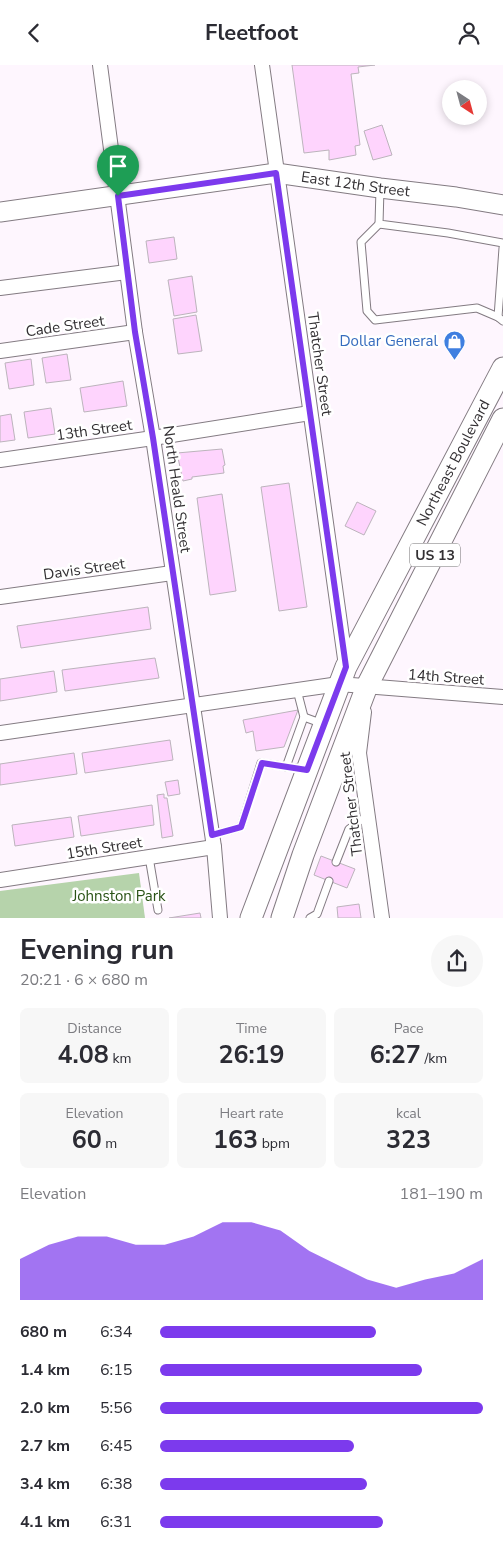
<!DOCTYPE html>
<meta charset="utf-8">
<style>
body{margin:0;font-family:"Nunito Sans",sans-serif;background:#f7f7f7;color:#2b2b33;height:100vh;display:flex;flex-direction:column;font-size:19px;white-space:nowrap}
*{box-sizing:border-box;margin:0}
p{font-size:16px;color:#7c7c81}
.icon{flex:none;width:28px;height:28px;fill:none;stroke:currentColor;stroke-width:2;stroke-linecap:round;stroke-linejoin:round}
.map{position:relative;height:853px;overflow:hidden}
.drawer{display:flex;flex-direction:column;background:#fff;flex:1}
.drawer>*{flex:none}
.needle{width:32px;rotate:144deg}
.tools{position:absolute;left:442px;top:15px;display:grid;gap:10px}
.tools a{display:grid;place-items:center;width:45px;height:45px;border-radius:50%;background:#fff;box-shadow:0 2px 8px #0003;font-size:25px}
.pin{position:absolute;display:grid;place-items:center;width:42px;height:42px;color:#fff;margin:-51px -21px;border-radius:50% 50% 50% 0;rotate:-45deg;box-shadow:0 0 5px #0007}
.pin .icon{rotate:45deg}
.round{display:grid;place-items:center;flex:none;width:52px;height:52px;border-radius:26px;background:#f7f7f7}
.summary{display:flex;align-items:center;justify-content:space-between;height:85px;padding:0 20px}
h1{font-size:28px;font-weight:700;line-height:38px}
.figures{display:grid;grid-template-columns:repeat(3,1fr);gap:8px;height:85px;padding:5px 20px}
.figures div{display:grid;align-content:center;border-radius:8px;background:#f7f7f7;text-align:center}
.figures b{font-size:25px;font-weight:700}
.figures small{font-size:14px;font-weight:400}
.figures p{font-size:14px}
.chart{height:140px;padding:10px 20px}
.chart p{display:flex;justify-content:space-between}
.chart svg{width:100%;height:90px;margin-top:5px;fill:#7c3aed;opacity:.7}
ul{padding:0 20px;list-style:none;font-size:16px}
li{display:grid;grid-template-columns:80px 60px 1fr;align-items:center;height:38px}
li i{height:12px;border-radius:6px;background:#7c3aed}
header{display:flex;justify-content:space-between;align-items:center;height:65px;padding:0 20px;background:#fff;font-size:22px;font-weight:700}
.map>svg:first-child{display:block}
.green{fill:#b6d3ab}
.building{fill:#fed4fd;stroke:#bcb4bc}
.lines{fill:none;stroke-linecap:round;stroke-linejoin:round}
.service-casing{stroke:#837b82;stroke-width:9}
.minor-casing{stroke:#837b82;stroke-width:16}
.secondary-casing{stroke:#837b82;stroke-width:21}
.primary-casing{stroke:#837b82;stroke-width:23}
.service{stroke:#fff;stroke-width:7}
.minor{stroke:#fff;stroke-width:14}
.secondary{stroke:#fff;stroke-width:19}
.primary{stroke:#fff;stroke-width:21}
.route-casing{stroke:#fff;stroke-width:10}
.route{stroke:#7c3aed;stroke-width:6}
.labels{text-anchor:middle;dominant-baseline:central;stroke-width:5;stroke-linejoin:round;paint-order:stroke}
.shield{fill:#fff;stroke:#706e70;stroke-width:1}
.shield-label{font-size:14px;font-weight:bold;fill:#333033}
.street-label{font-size:15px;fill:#333033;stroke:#fff}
.shop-label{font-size:15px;fill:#366cbe;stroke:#fff;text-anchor:end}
.park-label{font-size:15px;fill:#295215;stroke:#fff}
</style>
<header><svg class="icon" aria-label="back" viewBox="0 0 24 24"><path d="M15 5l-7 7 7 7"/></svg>Fleetfoot<svg class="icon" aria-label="person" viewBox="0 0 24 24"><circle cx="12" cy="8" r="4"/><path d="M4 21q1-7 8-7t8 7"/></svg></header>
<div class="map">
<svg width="503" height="853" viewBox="0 0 503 853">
<rect width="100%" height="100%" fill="#fef6fe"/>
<!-- green -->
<polygon class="green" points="139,808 145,853 0,853 0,826"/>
<!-- building -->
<g class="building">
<polygon points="292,0 375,0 358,2 359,8 351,9 360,80 355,81 356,90 329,95 329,85 304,88"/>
<polygon points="382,60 392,90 373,95 364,66"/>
<polygon points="174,172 177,194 149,198 146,176"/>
<polygon points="192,211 197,247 174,251 168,215"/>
<polygon points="196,250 202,286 178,289 173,254"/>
<polygon points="67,289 71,315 46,318 42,293"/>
<polygon points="31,294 34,320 9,324 5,298"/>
<polygon points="123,316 127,341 84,347 80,323"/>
<polygon points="51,343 55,369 28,373 24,347"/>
<polygon points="11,349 15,375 0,377 0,351"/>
<polygon points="222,384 225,400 223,401 224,408 192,412 192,414 183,416 177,388"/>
<polygon points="289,418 307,542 279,546 261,422"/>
<polygon points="222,429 236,526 210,530 197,433"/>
<polygon points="357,437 376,446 364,470 345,461"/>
<polygon points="148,542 151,564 21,583 17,561"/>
<polygon points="155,593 159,613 65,626 62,605"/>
<polygon points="54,606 57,627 0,636 0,614"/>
<polygon points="298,645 284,682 256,686 253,666 246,668 243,655"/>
<polygon points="170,675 173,695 85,708 82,688"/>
<polygon points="74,688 77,709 0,720 0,699"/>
<polygon points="178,715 180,729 168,731 165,717"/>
<polygon points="164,729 164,733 167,733 173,771 162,773 157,730"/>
<polygon points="152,740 154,760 81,771 78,751"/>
<polygon points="71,752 74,772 15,781 12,760"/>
<polygon points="321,791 355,804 347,823 314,810"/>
<polygon points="359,839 361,853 338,853 337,842"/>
<polygon points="200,848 201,853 169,853"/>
</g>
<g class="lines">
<defs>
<g id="service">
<polyline points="380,124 379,159 448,168 503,178"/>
<polyline points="379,159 361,177 367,246 375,255 477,243 498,252"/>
<polyline points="503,183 498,252 503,256"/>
<polyline points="304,652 323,659"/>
<polyline points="286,702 304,652 297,625"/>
<polyline points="212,770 241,762 261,698 304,704"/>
<polyline points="149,792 158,845"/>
<polyline points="336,797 349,764 368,750"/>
<polyline points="310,853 317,849 329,816"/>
</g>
<g id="minor">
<polyline points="100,0 135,267 153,373 214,782 220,853"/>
<polyline points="262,0 346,601"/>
<polyline points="0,223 127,207"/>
<polyline points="0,286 135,267"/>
<polyline points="0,395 153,373 310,348"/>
<polyline points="0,532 172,508"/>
<polyline points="364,647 359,688 382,853"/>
<polyline points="0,668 339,619 503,632"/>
<polyline points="0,815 214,782"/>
</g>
<g id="secondary">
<path id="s1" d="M0,147L276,108L380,123L456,132L503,140"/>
</g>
<g id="primary">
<path id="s2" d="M251,853L346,602L503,303"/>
<polyline points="282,853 303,790 367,621 503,354"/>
</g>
</defs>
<!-- service casing -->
<use href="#service" class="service-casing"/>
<!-- minor casing -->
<use href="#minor" class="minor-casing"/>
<!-- secondary casing -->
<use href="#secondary" class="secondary-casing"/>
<!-- primary casing -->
<use href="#primary" class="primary-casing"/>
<!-- service -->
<use href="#service" class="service"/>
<!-- minor -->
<use href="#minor" class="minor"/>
<!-- secondary -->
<use href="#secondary" class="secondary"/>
<!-- primary -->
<use href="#primary" class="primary"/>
</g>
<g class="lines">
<defs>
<polygon id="route" points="276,108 346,602 307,705 262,698 241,762 212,770 153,373 135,267 118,131"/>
</defs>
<!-- route casing -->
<use href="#route" class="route-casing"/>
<!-- route -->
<use href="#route" class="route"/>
</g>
<!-- icons -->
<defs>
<symbol id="shop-pin" viewBox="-11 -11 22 30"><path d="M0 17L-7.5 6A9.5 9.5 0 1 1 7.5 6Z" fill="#3f7fe0" stroke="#fff"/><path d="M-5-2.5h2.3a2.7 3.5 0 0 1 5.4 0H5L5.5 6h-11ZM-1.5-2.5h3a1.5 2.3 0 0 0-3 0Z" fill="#fff"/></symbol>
</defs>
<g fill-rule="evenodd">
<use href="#shop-pin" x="442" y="264" width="25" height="34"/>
</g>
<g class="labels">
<!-- shield labels -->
<rect class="shield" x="410" y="478.5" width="50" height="23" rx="4"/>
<g class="shield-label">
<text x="435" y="490">US 13</text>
</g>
<!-- street labels -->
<g class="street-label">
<text stroke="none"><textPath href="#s1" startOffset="359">East 12th Street</textPath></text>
<text transform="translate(65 261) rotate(-8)">Cade Street</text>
<text transform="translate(320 299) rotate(82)">Thatcher Street</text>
<text transform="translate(94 365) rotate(-8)">13th Street</text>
<text stroke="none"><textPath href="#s2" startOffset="499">Northeast Boulevard</textPath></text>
<text transform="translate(177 424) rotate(82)">North Heald Street</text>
<text transform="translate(84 504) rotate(-8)">Davis Street</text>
<text transform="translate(446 612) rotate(4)">14th Street</text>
<text transform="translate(351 739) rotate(-97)">Thatcher Street</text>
<text transform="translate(104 783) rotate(-9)">15th Street</text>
</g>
<!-- shop labels -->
<g class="shop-label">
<text x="438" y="276">Dollar General</text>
</g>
<!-- park labels -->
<g class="park-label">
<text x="119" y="831">Johnston Park</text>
</g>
</g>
</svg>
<div class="tools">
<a><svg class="needle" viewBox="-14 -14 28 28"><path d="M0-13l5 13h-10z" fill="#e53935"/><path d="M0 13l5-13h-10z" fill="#7c7c81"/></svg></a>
</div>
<div class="pin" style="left:118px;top:131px;background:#1e9e55"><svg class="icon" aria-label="arrive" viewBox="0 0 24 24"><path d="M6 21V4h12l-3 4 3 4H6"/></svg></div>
</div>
<section class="drawer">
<div class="summary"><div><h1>Evening run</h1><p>20:21 · 6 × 680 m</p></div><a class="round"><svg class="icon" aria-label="share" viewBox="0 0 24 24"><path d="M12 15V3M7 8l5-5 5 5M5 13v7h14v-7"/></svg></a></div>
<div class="figures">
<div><p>Distance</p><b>4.08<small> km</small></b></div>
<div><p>Time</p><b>26:19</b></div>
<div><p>Pace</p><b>6:27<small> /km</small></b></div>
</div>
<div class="figures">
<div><p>Elevation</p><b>60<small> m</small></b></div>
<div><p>Heart rate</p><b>163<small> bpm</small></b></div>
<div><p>kcal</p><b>323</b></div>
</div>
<div class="chart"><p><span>Elevation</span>181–190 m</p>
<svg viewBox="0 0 160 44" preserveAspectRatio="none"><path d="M0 44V24L10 17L20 13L30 13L40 17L50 17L60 13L70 6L80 6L90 10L100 20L110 27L120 34L130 38L140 34L150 31L160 24V44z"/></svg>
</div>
<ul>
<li><b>680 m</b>6:34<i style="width:67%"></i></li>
<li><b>1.4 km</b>6:15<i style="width:81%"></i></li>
<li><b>2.0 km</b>5:56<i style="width:100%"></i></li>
<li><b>2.7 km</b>6:45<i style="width:60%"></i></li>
<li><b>3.4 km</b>6:38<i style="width:64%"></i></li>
<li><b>4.1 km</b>6:31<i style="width:69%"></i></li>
</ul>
</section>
